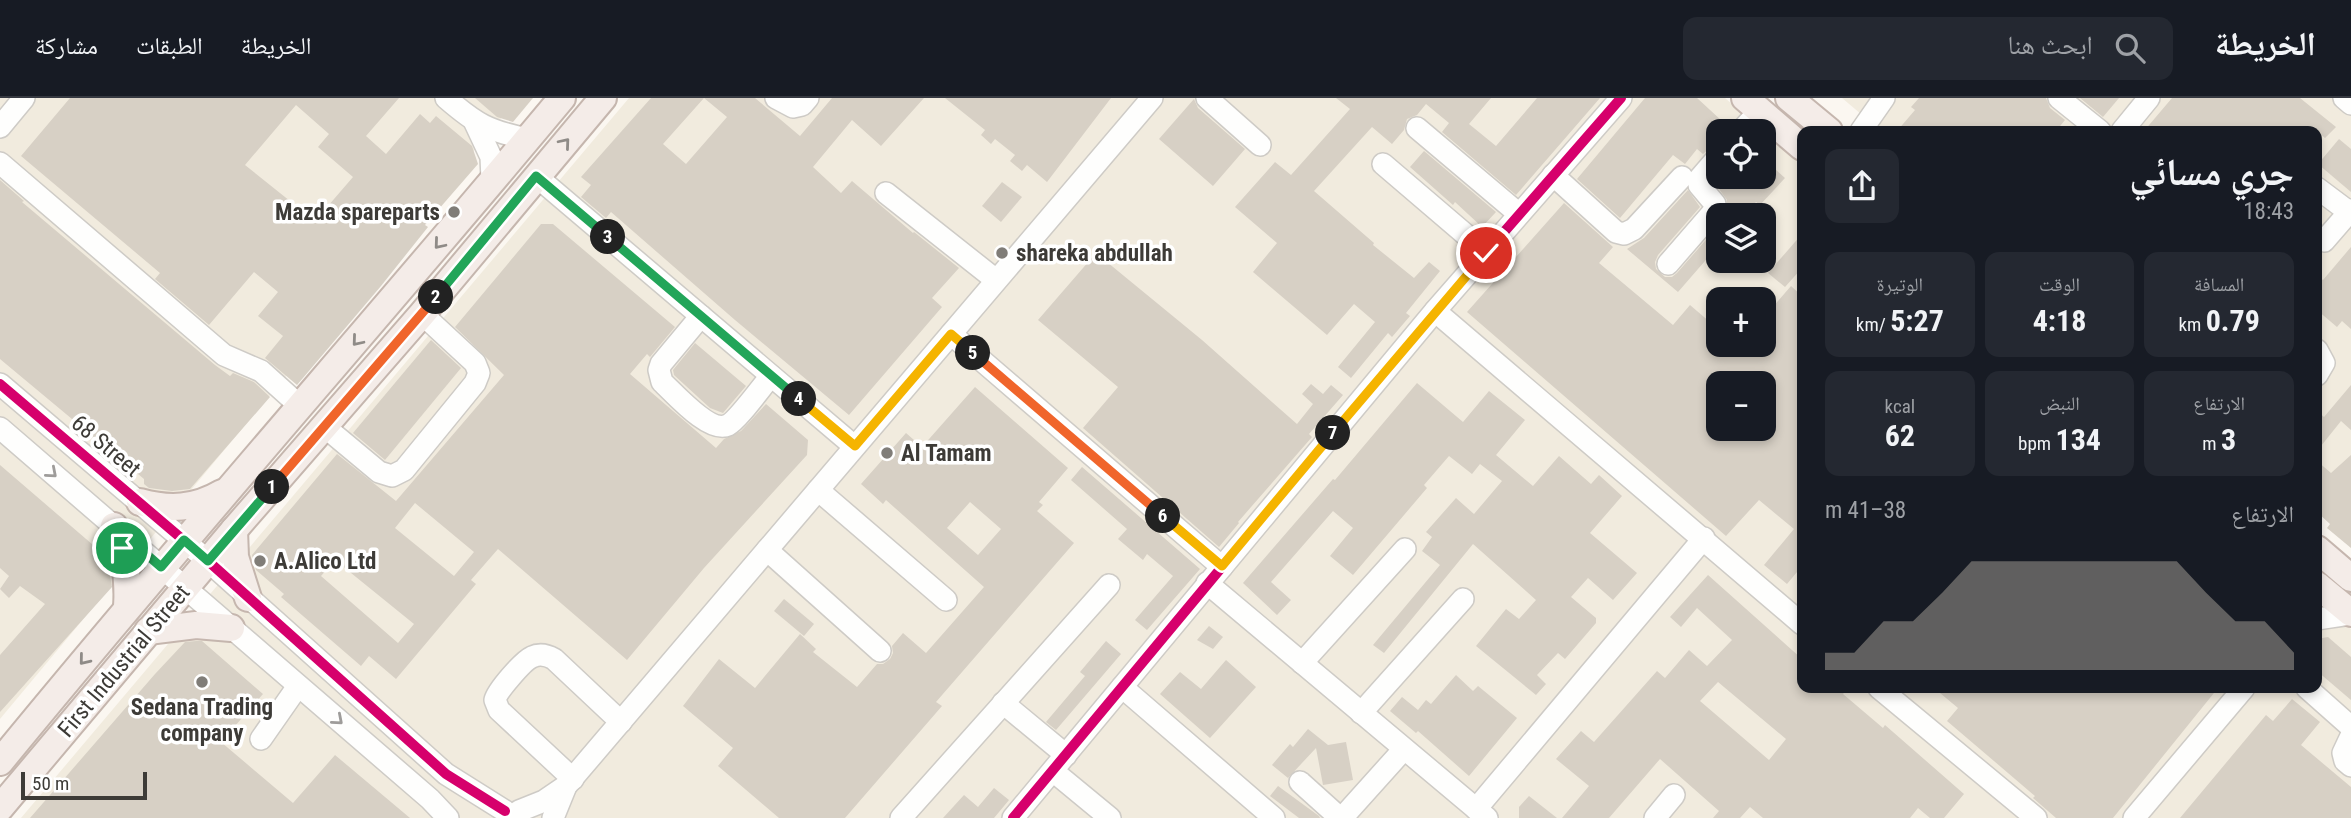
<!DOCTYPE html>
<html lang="ar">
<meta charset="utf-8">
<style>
body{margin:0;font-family:"Roboto Condensed","Noto Naskh Arabic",sans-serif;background:#242831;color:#f1f3f6;direction:rtl;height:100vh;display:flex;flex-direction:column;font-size:26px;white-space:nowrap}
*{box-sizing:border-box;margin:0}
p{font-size:23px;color:#9ea1a6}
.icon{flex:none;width:38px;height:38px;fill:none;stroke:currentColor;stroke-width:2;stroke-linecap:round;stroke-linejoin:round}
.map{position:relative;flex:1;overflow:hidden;direction:ltr}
.drawer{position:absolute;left:1797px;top:28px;width:525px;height:567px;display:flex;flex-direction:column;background:#171b24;border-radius:14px;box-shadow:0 4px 10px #0003;direction:rtl}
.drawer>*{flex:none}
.buttons{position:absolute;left:1706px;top:21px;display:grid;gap:14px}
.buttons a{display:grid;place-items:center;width:70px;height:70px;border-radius:14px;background:#171b24;box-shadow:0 4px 10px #0003;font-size:35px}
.scale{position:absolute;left:21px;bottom:18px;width:126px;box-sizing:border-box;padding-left:7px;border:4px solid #3d3b37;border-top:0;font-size:19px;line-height:24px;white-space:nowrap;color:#3d3b37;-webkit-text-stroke:5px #fff;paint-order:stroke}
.pin{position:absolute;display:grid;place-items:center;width:60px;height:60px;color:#fff;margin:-30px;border:4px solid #fff;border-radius:50%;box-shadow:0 2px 7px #0007}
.km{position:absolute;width:35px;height:35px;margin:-18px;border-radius:50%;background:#222;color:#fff;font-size:19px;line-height:35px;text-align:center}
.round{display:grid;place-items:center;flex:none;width:74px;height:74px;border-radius:14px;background:#242831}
.summary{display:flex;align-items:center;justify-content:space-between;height:119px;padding:0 28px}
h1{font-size:38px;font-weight:700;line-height:52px}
.stats{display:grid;grid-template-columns:repeat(3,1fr);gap:10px;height:119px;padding:7px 28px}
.stats div{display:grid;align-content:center;border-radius:14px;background:#242831;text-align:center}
.stats b{font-size:30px;font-weight:700}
.stats small{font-size:19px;font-weight:400}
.stats p{font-size:19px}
.chart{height:196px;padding:14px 28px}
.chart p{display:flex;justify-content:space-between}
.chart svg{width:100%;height:126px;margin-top:7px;fill:#807d78;opacity:.7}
header{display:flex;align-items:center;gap:42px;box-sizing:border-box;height:98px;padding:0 35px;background:#171b24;border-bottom:2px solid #363941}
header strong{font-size:33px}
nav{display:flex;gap:38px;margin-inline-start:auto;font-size:24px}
.search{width:490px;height:63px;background:#242831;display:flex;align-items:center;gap:18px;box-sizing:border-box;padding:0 24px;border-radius:14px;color:#9ea1a6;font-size:26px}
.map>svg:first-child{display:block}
.built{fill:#f1ebde;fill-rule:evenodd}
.building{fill:#d7d0c5;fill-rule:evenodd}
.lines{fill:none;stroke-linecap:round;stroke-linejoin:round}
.minor-casing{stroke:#cecbc6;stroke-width:24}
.major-casing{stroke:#c5b6ae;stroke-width:30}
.minor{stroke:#fefefd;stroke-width:21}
.major{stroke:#f4ece8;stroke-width:26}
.cycleway-casing{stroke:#fff;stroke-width:15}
.cycleway{stroke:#d6006c;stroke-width:10}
.oneway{stroke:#8f8b87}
.oneway2{stroke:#9e9c9a}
.split-1-casing{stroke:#fff;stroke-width:14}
.split-2-casing{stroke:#fff;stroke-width:14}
.split-3-casing{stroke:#fff;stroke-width:14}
.split-4-casing{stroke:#fff;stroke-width:14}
.split-5-casing{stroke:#fff;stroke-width:14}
.split-6-casing{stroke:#fff;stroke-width:14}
.split-7-casing{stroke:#fff;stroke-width:14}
.split-8-casing{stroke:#fff;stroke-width:14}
.split-1{stroke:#22a559;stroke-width:9}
.split-2{stroke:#f0652b;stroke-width:9}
.split-3{stroke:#22a559;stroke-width:9}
.split-4{stroke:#22a559;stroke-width:9}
.split-5{stroke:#f5b400;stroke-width:9}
.split-6{stroke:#f0652b;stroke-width:9}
.split-7{stroke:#f5b400;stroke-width:9}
.split-8{stroke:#f5b400;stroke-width:9}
.poi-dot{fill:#807d78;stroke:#fff;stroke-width:2.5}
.labels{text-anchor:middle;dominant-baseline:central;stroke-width:7;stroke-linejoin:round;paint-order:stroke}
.poi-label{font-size:23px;font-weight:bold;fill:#3d3b37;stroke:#fff;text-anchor:start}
.street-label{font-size:23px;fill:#3d3b37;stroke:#fff}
</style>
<header>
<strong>الخريطة</strong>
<div class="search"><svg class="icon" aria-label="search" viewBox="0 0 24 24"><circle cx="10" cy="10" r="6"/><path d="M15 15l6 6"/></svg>ابحث هنا</div>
<nav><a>الخريطة</a><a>الطبقات</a><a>مشاركة</a></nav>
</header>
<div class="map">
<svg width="2351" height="720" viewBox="0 0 2351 720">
<rect width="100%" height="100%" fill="#fbf7f1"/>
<!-- built -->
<g class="built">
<polygon points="0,0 518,0 0,621"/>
<path d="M629,0H1725L1802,66V590H2317V502L2351,531V720H21ZM1718,33H1764V79H1718ZM1718,117H1764V163H1718ZM1718,201H1764V247H1718ZM1718,285H1764V331H1718Z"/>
<polygon points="1842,0 2351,0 2351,429 2317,400 2317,33 1881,33"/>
</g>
<!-- building -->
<g class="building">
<path d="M70,0H399L366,38L386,56L420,16L430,25L436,18L472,48L478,66L425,127L428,129L381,188L297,287L265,260L283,238L258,218L278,194L254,174L209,227L155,181L160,175L21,58ZM296,7L329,36L318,49L353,79L315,123L245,67Z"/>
<polygon points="475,0 533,0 513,24 497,19"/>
<path d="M651,0H755L800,38L832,0H924L881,48L852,22L813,69L841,95L852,83L913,135L914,134L959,170L932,200L942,209L849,317L735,222L611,114L606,120L581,99L591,87L581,79ZM704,0L727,19L686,66L663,46Z"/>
<polygon points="945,0 1111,0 1047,84 1027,67 1022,73 1010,63 1015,57 995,41 991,46 981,37 985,32"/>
<polygon points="1336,0 1491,0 1469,26 1496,48 1537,0 1600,0 1516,97 1442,34 1449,25 1426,6 1417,17 1407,21 1404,32 1392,46 1372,29 1314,93 1374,145 1373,147 1414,180 1429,164 1440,173 1406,215 1410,218 1392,239 1388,235 1351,280 1338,269 1375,224 1354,206 1327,237 1253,174 1277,145 1235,109 1275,64 1291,77 1350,11"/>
<polygon points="1645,0 1697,0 1722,23 1718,27 1718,46 1713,47 1703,56 1697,51 1685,66 1673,57 1620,120 1577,81"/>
<polygon points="1919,0 2046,0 2050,10 2065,22 2056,33 1897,33 1915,12 1911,9"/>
<polygon points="2080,0 2119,0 2103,19"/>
<polygon points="2172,0 2300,0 2336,29 2325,40 2311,28 2306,33 2144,33"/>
<polygon points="1194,1 1198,10 1245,51 1213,88 1159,41"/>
<polygon points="2339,41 2351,51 2351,94 2318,66"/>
<polygon points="1424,53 1496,114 1482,129 1455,104 1453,107 1410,69"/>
<polygon points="1764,61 1785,80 1760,107 1756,104 1745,117 1726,117 1727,102 1714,84 1718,79 1764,79"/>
<polygon points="0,82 24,103 22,104 215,267 230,278 233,275 254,284 270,299 190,391 172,393 149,390 144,386 144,381 0,261"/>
<polygon points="1002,84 1022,99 1001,124 982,108"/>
<polygon points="1688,92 1700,109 1658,157 1655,164 1656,171 1665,179 1672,179 1677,175 1718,128 1718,148 1678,194 1627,151 1644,140"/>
<path d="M1564,105L1613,149L1599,165L1673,227L1690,207L1718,231V247H1764V219L1791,188L1802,198V468L1787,486L1764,467L1794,431L1759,402L1726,438L1467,214ZM1718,285H1764V331H1718Z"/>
<path d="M541,126H553L675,229L650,259L647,256L630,276L716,350L724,341L741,333L766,306L808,342L807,357L704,470L627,562L498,451L471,482L476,486L396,581L369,558L361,568L281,499L284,496L256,472L252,457L337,356L396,403L504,277L455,229ZM415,405L474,454L454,478L395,430ZM335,462L414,526L398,545L321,478Z"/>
<polygon points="1802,136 1802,170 1785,189 1768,175"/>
<polygon points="2351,149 2351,231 2342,223 2337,229 2317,212 2317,177 2323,182"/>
<polygon points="1096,155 1202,242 1297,326 1313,306 1302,296 1311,286 1323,296 1331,287 1343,297 1309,336 1312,339 1238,424 1239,425 1219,449 1083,330 1118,289 1038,222"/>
<polygon points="431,242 461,270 385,362 353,335"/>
<polygon points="695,245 746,288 723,315 710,310 674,277 673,272"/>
<polygon points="1417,285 1463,324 1489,293 1525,322 1496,357 1533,388 1559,358 1591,386 1599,377 1622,398 1590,435 1637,475 1613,502 1588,480 1571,499 1596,520 1596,525 1565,561 1558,555 1537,577 1546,586 1536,597 1476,548 1506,511 1519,521 1536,502 1473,446 1384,555 1373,547 1440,467 1422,453 1432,439 1426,434 1456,400 1474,416 1502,383 1480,366 1472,376 1449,358 1424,387 1427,390 1353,477 1330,458 1353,430 1333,413 1271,484 1291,502 1277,517 1243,485 1333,381 1335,382"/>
<polygon points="2351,287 2351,332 2341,323 2317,353 2317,313 2324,319"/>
<path d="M975,289L1068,370L1039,404L1043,407L1037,413L1074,445L936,604L942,608L845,720H779L718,668L733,650L683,608L719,561L755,590L800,536L816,551L813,554L857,589L877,566H883L890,561L893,555L892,548L903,535L926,555L984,489L886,402L883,406L861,386L906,335L922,349ZM970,404L1001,431L978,457L947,430Z"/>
<polygon points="2351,357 2351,450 2327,430 2330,426 2317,414 2317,363 2331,375"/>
<polygon points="0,367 107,459 112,489 0,614 0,557 45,506 20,488 9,500 0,491 9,478 0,470"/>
<polygon points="1082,369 1200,471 1147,532 1135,522 1173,478 1147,456 1143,462 1118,441 1127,431 1071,382"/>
<path d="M1708,477L1802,561V590H1848L1843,596L1883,630L1885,627L1964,696L1944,720H1930L1918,710L1910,720H1763L1750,709L1740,720H1713L1719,713L1660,661L1609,720H1562L1589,688L1556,661L1581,633L1594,644L1657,573L1665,580L1689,552L1707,568L1732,542L1697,510L1681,529L1670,519ZM1718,584L1786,641L1769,662L1700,603Z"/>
<polygon points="784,501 814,526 804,538 774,513"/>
<polygon points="1209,528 1223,539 1213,551 1197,542"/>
<polygon points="2328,539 2351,559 2351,602 2317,573 2317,541"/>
<polygon points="196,543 202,543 263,596 221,644 293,705 335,657 410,720 30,720 155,576 185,544"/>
<polygon points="1106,543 1121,556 1056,632 1046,624 1085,578 1080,574"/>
<polygon points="1226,562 1256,589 1210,640 1160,596 1180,574 1201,591"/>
<polygon points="1456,577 1473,593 1478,588 1517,620 1469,678 1418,633 1416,635 1390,613 1402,599 1418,612 1426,602 1431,606"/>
<polygon points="1934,590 2218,590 2113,720 2056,720 2033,700 2035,698 1947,623 1958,610"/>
<polygon points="2292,601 2320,624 2301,647 2351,689 2351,720 2180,720 2266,617 2273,623"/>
<polygon points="1308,631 1328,647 1346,644 1353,682 1323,687 1316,650 1288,680 1272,667 1290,646 1293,649"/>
<polygon points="1278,688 1319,718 1320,720 1299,720 1270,698"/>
<polygon points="994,690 1009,702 994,720 943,720 964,697 978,709"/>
<polygon points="1529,698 1557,720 1519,720 1519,709"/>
</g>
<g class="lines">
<defs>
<g id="minor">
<path d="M446,0C476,26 488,33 528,41"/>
<polyline points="776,0 793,9 802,7 808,0"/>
<polyline points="1207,0 1260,47"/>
<polyline points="2059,0 2100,33"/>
<polyline points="2344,0 2351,6"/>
<polyline points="475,25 491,59 492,82"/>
<polyline points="0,29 24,0"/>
<polyline points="1417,30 1519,116"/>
<polyline points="1741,33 1760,12"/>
<polyline points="1861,33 1884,0"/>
<polyline points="2122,33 2149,0"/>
<polyline points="0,65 224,257 261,273 301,309"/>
<polyline points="1383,66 1486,154"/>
<polyline points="1553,77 1616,134 1624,136 1634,131 1682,79"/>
<polyline points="536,78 854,348"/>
<polyline points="2317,90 2349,114"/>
<polyline points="886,95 996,182"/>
<polyline points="2324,143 2351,112"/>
<polyline points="1668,166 1714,113 1715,106 1699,87 1699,81 1718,59"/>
<polyline points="1435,213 1802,526"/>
<path d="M701,218L661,266L659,272L662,284C675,296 710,336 728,327C738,322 762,288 771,278"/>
<polyline points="951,236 1222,469"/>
<polyline points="2317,252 2324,265 2317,277"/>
<polyline points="0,286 208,463 446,676 505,713"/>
<polyline points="325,329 379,374 392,378 404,372 475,285 479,275 475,265 422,216"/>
<polyline points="0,330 430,701 448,720"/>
<polyline points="818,392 946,502"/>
<polyline points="767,452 880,553"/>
<polyline points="1207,485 1487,720"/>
<polyline points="2317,521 2351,516"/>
<polyline points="1302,565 1405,451"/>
<polyline points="1122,589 1274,720"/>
<polyline points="1879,590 2036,720"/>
<polyline points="2307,590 2351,629"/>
<polyline points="1003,605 1066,657"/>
<polyline points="1361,615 1463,501"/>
<polyline points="2351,638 2343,655 2345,663 2351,668"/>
<polyline points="261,641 298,588"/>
<polyline points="1053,673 1110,720"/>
<path d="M573,681L499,612L495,602C497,593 523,563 532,559C540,555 547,557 554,561L621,624"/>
<polyline points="1300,684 1340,720"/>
<polyline points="1476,711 1704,440"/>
<polyline points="519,713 544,703 566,688"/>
<polyline points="553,720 566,688 1152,0"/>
<polyline points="901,720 1109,487"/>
<polyline points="1013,720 1435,213 1621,0"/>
<polyline points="1342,720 1404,651"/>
<polyline points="1655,720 1674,697"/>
<polyline points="2134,720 2244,590"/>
</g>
<g id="major">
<polyline points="1745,0 1802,49"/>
<polyline points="1789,0 1829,33"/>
<path d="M140,404C169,412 195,411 222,395"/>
<path d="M114,428C125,455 129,480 127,509"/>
<polyline points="234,432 235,459 248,500"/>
<polyline points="2317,451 2351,480"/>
<polyline points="2317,487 2351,515"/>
<polyline points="148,533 196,527 231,530"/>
<path d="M0,664C183,440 376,223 562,0"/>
<polyline points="0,710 234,432 422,216 603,0"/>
</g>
</defs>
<!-- minor casing -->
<use href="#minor" class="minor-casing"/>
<!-- major casing -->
<use href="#major" class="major-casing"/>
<!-- minor -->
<use href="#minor" class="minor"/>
<!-- major -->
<use href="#major" class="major"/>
<defs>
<g id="cycleway">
<polyline points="0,286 208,463 446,676 505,713"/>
<polyline points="1013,720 1435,213 1621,0"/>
</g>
</defs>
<!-- cycleway casing -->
<use href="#cycleway" class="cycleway-casing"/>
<!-- cycleway -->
<use href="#cycleway" class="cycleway"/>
</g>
<!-- one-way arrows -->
<defs><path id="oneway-chevron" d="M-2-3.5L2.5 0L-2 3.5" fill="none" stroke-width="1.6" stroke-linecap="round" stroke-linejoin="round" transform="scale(1.75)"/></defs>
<g class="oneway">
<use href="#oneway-chevron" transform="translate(565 45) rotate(-50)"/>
<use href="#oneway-chevron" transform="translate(439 146) rotate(130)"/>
<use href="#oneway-chevron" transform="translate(357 243) rotate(130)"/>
<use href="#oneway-chevron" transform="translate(84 562) rotate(129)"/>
</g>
<g class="oneway2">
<use href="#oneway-chevron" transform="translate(52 375) rotate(41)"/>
<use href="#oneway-chevron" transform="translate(338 622) rotate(41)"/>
</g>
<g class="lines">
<defs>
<polyline id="split-1" points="122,450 114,428 161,469 184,442 208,463 272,389"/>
<polyline id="split-2" points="272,389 436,199"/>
<polyline id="split-3" points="436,199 536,78 608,139"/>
<polyline id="split-4" points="608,139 799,301"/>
<polyline id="split-5" points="799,301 855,348 951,236 973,255"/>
<polyline id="split-6" points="973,255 1163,418"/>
<polyline id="split-7" points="1163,418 1222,468 1333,335"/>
<polyline id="split-8" points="1333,335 1486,155"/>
</defs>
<!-- split-1 casing -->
<use href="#split-1" class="split-1-casing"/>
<!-- split-2 casing -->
<use href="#split-2" class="split-2-casing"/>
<!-- split-3 casing -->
<use href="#split-3" class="split-3-casing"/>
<!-- split-4 casing -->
<use href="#split-4" class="split-4-casing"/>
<!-- split-5 casing -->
<use href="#split-5" class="split-5-casing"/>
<!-- split-6 casing -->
<use href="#split-6" class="split-6-casing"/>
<!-- split-7 casing -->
<use href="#split-7" class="split-7-casing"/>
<!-- split-8 casing -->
<use href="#split-8" class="split-8-casing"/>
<!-- split-1 -->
<use href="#split-1" class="split-1"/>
<!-- split-2 -->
<use href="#split-2" class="split-2"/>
<!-- split-3 -->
<use href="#split-3" class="split-3"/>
<!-- split-4 -->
<use href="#split-4" class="split-4"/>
<!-- split-5 -->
<use href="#split-5" class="split-5"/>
<!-- split-6 -->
<use href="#split-6" class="split-6"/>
<!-- split-7 -->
<use href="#split-7" class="split-7"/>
<!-- split-8 -->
<use href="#split-8" class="split-8"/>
</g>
<!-- markers -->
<g class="poi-dot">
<circle cx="454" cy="114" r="7"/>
<circle cx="1002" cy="155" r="7"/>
<circle cx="887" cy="355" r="7"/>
<circle cx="260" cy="463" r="7"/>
<circle cx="202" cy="584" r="7"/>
</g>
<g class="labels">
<!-- poi labels -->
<g class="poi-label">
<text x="440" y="114" text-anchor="end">Mazda spareparts</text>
<text x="1016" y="155">shareka abdullah</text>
<text x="901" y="355">Al Tamam</text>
<text x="274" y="463">A.Alico Ltd</text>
<text x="202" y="609" text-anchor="middle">Sedana Trading<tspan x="202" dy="26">company</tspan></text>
</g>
<!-- street labels -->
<g class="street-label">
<text transform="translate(106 348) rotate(40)">68 Street</text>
<text transform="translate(124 563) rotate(-50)">First Industrial Street</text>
</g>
</g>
</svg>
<div class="buttons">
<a><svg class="icon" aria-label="locate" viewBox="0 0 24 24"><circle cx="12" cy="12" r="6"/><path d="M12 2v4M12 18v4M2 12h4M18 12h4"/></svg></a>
<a><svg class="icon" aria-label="layers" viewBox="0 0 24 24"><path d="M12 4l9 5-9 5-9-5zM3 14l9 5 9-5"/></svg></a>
<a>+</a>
<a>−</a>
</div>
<div class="scale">50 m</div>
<div class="pin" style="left:122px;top:450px;background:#1e9e55"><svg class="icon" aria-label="arrive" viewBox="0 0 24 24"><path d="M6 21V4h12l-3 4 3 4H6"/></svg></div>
<div class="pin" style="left:1486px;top:155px;background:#d93025"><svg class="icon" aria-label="check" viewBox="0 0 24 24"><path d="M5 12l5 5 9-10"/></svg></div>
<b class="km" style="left:272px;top:389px">1</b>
<b class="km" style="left:436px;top:199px">2</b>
<b class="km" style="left:608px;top:139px">3</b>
<b class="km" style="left:799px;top:301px">4</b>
<b class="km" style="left:973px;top:255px">5</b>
<b class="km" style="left:1163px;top:418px">6</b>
<b class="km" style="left:1333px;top:335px">7</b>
<section class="drawer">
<div class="summary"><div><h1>جري مسائي</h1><p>18:43</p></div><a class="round"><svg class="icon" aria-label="share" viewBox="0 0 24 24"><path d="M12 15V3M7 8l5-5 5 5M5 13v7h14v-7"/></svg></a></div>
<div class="stats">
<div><p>المسافة</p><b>0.79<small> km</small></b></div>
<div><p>الوقت</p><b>4:18</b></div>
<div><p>الوتيرة</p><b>5:27<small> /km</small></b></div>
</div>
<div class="stats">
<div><p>الارتفاع</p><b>3<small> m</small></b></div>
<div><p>النبض</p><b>134<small> bpm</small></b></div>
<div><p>kcal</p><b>62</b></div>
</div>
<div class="chart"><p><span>الارتفاع</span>38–41 m</p>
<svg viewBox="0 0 160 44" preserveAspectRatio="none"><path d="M0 44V38L10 38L20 27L30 27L40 17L50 6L60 6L70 6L80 6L90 6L100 6L110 6L120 6L130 17L140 27L150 27L160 38V44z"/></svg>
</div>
</section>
</div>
